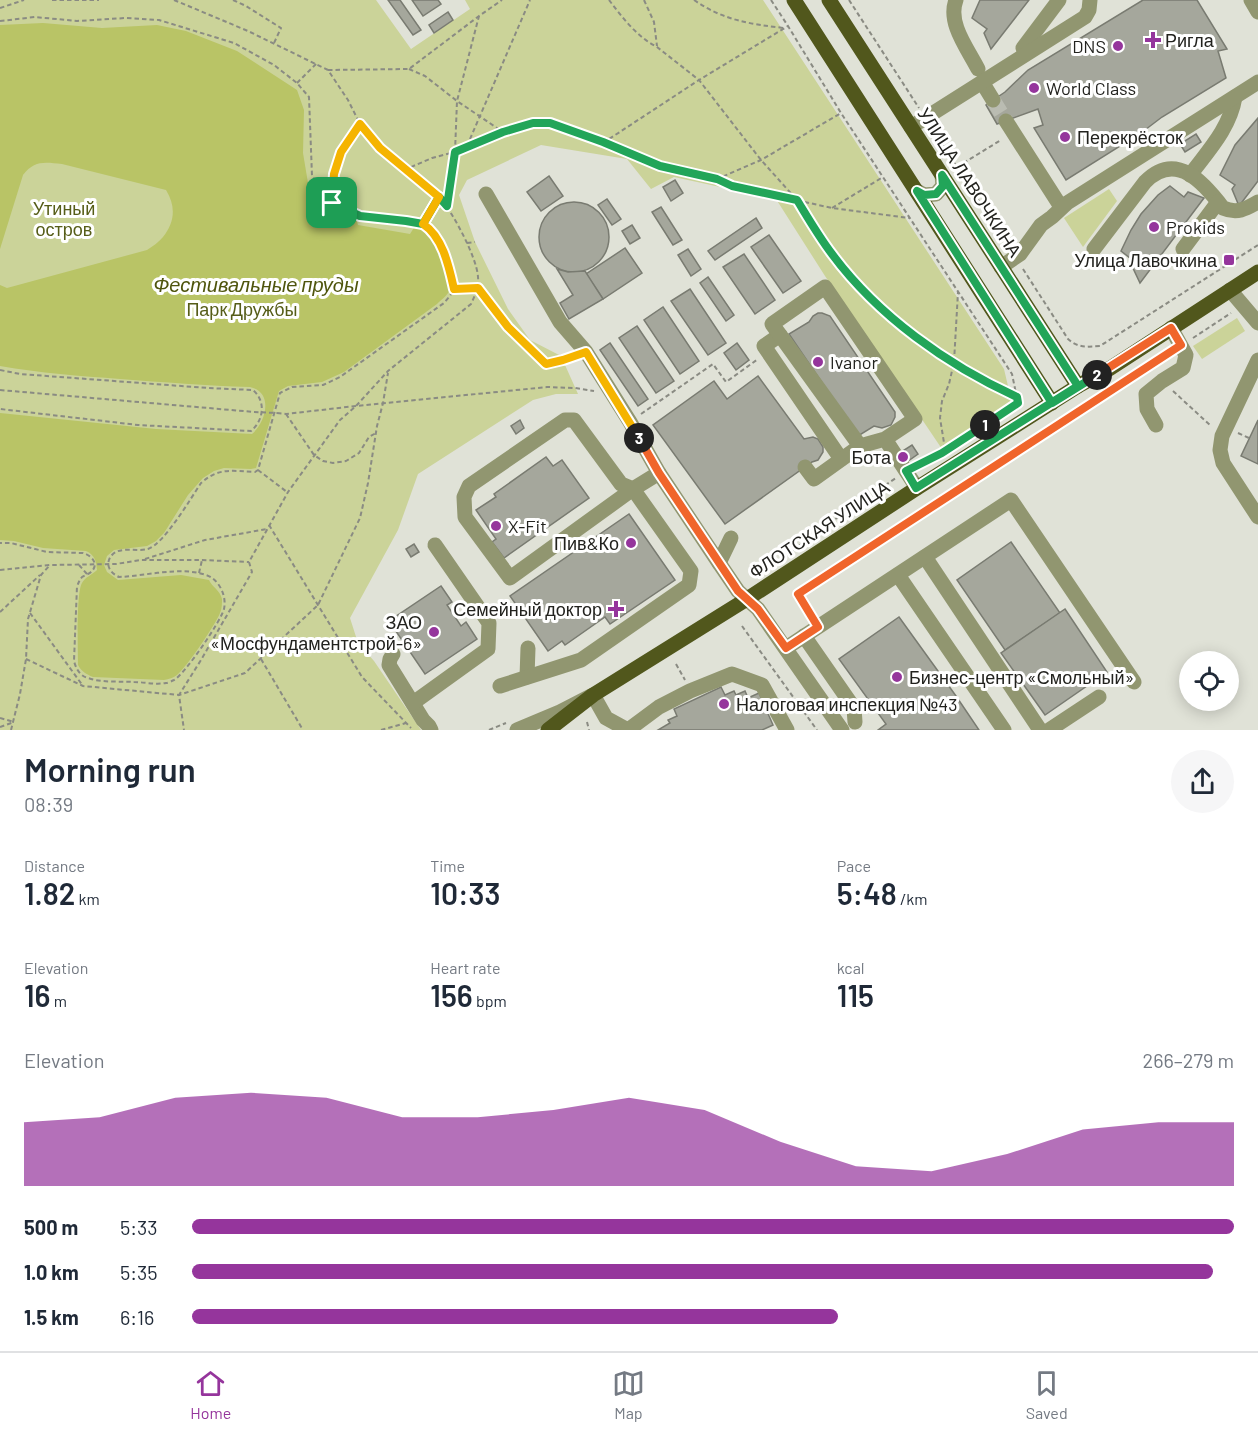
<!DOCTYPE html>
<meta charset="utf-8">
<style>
body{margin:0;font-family:Barlow,sans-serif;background:#f6f6f7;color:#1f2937;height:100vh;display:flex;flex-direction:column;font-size:22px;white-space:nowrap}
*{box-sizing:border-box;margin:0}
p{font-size:20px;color:#747a83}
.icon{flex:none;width:33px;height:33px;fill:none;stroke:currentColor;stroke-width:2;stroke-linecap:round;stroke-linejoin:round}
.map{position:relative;height:730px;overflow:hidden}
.drawer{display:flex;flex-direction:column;background:#fff;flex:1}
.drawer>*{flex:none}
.tools{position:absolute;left:1179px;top:651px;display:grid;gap:12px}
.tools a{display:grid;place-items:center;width:60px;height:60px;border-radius:50%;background:#fff;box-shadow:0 3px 15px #0003;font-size:30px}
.pin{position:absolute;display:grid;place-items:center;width:51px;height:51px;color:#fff;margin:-26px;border-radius:12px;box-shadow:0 3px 9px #0006}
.km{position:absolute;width:30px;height:30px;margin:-15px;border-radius:50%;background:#222;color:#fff;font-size:16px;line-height:30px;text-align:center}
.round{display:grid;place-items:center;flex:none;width:63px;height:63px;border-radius:32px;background:#f6f6f7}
.head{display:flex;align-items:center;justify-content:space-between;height:102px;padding:0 24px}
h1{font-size:33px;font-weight:600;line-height:45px}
.figures{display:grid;grid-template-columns:repeat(3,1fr);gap:9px;height:102px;padding:6px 24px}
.figures div{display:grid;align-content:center}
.figures b{font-size:30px;font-weight:600}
.figures small{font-size:16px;font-weight:400}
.figures p{font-size:16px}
.chart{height:168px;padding:12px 24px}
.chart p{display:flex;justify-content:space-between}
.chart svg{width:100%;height:108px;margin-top:6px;fill:#95359c;opacity:.7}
ul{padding:0 24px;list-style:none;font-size:20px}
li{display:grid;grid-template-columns:96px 72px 1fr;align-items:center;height:45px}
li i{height:15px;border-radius:8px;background:#95359c}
.dock{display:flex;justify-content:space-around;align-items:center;height:84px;border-top:2px solid #e0e1e3;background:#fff;font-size:16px;color:#747a83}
.dock a{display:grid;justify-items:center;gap:3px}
.dock .on{color:#95359c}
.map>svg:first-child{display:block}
.green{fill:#cbd399}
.water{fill:#b9c466}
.building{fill:#a5a79c;stroke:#797b71;stroke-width:1.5}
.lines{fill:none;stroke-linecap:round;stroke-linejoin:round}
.minor-tunnel{stroke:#babcb2;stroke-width:15;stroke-dasharray:15 8;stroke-linecap:butt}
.path{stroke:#8a8b83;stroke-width:2;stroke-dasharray:4.5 3;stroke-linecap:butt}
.minor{stroke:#919670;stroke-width:15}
.major{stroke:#51571c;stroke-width:15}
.path-bridge{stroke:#8a8b83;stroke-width:2;stroke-dasharray:4.5 3;stroke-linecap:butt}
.split-1-casing{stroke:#fff;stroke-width:12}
.split-2-casing{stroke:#fff;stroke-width:12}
.split-3-casing{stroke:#fff;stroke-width:12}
.split-4-casing{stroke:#fff;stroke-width:12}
.split-1{stroke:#22a559;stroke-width:8}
.split-2{stroke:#22a559;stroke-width:8}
.split-3{stroke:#f0652b;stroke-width:8}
.split-4{stroke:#f5b400;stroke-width:8}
.poi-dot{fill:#95359c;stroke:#fff;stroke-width:2}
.labels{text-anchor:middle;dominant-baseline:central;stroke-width:6;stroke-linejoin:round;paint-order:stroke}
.poi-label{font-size:18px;fill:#22221e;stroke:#fff;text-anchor:start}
.street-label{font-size:18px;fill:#22221e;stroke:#fff}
.park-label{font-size:18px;fill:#565d18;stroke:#fff}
.water-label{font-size:20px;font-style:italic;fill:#4f550d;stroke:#fff}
</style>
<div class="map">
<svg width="1258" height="730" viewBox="0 0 1258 730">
<rect width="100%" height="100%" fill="#e0e2d7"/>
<!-- green -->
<g class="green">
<polygon points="0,0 376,0 411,49 470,9 465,0 763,0 1004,369 1012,403 942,449 825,276 776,199 674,177 651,189 627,159 541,145 467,180 459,195 475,242 508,309 530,340 561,356 578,394 556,394 533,400 418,474 398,530 350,618 358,643 374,661 421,730 0,730"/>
<polygon points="1109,189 1117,201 1083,247 1064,218"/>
<polygon points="1237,318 1245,331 1202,359 1193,346"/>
</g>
<!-- water -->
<path class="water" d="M43,23L102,28L157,25L186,31L237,51L297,90L304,110L303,153L308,183L317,201L345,217L356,218L358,225L410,234L415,226C419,228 425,229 428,232C437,241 451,273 451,285C451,293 442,299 437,304L344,372L322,382L288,386L279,391L256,468L251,469L224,468L214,471L203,478L188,495L164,533L156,541L147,546L114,550L107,556L104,565L107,572L118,580L181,575L209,580C212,587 220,590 222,599C222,603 222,609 220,613C216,624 186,668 177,675C173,678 169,679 164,680L93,677C86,674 82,672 78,665C78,651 76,593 82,583C85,577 92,575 97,570C96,561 95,555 86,551L43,548L14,541L0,540V413L156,429L252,434C266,422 274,392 250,387C207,386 163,382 120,379C80,376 40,373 0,366V285L7,288L147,250C153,246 159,242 163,237C175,222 176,206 166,190L62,164C45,162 34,160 23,175L0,249V25Z"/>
<!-- building -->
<g class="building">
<polygon points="388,0 400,0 421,30 413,35"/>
<polygon points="412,0 438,0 441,4 423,16"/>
<polygon points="980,0 1029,0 991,49 984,33 987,29 972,18"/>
<polygon points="1143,0 1197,0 1227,49 1218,51 1226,78 1162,117 1141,133 1066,180 1034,128 1043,125 1038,109 997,124 986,105 1005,92 1028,70"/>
<polygon points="448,12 453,20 434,33 429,25"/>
<polygon points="1258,118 1258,181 1239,206 1232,189 1235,185 1220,175 1235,145"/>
<polygon points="1196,134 1201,142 1185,152 1180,144"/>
<polygon points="549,176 563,196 541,211 527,192"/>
<polygon points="675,180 683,193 671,201 663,187"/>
<polygon points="1170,186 1184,197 1188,192 1204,198 1140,283 1132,266 1135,262 1121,251 1131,230 1141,214 1158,195"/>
<polygon points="607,199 621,219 612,225 598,205"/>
<circle cx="574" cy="237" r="35"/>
<polygon points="661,207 682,240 673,245 652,212"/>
<polygon points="756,218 762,228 715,260 708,251"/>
<polygon points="632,225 640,238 630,244 622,231"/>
<polygon points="769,235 801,281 783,293 751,247"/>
<polygon points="625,248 642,273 603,299 586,274"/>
<polygon points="688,249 701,269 691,276 678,255"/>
<polygon points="744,254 775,300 755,314 723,267"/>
<polygon points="557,269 568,272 585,271 603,299 569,319 560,303 573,295"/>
<polygon points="708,277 734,315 726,321 700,283"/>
<polygon points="690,289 726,343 708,355 671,301"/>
<polygon points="663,307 699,361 680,374 644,320"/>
<polygon points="818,313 822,313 830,316 895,412 895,417 891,425 882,428 874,426 858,436 789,334 809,322 813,316"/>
<polygon points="637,326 674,381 656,393 619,338"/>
<polygon points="610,343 648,399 638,406 600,350"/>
<polygon points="737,343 749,360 736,370 724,353"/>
<polygon points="758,376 804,439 813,437 818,439 823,447 823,452 818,460 812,462 725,524 653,425 714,381 727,399"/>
<polygon points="520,420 524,428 516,434 511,426"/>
<polygon points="1258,420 1258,464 1241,456"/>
<polygon points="912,445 918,454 904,464 898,454"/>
<polygon points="546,457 553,466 562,460 589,498 504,558 492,542 496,539 476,510 496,497 494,494"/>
<polygon points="629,514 675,580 610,624 605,617 565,645 562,641 548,651 510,596"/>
<polygon points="1011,542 1060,613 1005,650 957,580"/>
<polygon points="414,544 419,552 411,557 406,549"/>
<polygon points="441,586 452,602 447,605 461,626 466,622 477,639 425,674 389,621"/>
<polygon points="1065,609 1107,672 1045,715 1001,653"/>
<polygon points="899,617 956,696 979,730 878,730 886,724 839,659"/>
<polygon points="721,687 725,695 734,691 736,695 745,691 748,698 759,693 773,725 762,730 658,730 670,723 668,720 677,716 674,709"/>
</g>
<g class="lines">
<!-- minor-tunnel -->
<polyline class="minor-tunnel" points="993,100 1006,121"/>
<!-- path -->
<g class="path">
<polyline points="52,0 99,0"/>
<path d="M174,0L248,31L328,70L348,100L360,124L380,148L439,197C453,212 477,258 478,277C479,288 475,295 471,304L388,371L356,406L340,420L288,492L249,562L252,572L201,660L179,695L184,730"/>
<polyline points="233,0 246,6 281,28 274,43"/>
<path d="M609,0C622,17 637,37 657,47L699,80L761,160L797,200L832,255L871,299L902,328L990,384L1017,397"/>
<polyline points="644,0 654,22 657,46"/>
<path d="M694,0C723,20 749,24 784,28"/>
<polyline points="771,0 788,26 841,113 1012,374 1018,403 942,453 917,466"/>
<polyline points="849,0 919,108"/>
<polyline points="0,8 24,0"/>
<path d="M0,21L35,17L77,21L126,18L159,20L234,43L274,65L297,83L309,97L312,176L332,203L353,213L360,216L406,221L423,224L432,231L443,252L450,271L454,289L450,296L444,303L340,377L323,385L292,387L280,393L258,470L255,472C233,471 219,467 201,483C191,498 164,544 148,549C137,552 120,546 112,555C104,564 110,573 119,577C146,576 180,566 206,575C219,579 227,596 224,609C221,621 185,674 174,680C172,681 168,683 166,683C155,685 144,682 134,682C119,681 102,683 88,678C80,676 76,669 74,661L77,586C79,582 79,581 82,577C85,575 89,574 91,572C100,564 91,555 83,553L47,552L11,543H0"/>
<polyline points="409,69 425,76 457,101 503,132"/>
<polyline points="328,70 409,69 479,16 502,0"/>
<polyline points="297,83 316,64"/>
<polyline points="933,130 1008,246"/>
<polyline points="603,143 699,80 788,26"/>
<polyline points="467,146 530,0"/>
<polyline points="957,167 1001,140"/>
<polyline points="404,170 432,158 455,152 503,132 533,123 550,124 603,143 660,166 717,179 761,160 841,113"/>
<polyline points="718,179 732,186 832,208 909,218"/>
<polyline points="332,203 334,174 341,152 360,124"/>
<polyline points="448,204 455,152 457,101 479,16"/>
<polyline points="832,208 883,177"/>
<polyline points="423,223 439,197"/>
<polyline points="467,243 475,242"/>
<path d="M1023,269L1068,339C1078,348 1087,347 1100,346L1258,245"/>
<polyline points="454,289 478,288 508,327 546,364 572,357"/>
<polyline points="1193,338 1231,313"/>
<path d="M0,370L20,374L208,388L253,390C266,401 264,420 251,431L138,425L0,409"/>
<polyline points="0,390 254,412"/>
<polyline points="1173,391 1211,426"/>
<polyline points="277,413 286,414 356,406 547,387 575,388 594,391"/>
<polyline points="286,414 314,455 323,461 333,463 346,461 359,453 369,437 376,433"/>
<polyline points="641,414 713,364 726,382 758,359"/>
<polyline points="1238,433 1249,438"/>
<polyline points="945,449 940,418 942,401 949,384 954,362 958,292"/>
<polyline points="258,470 287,492"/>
<polyline points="269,525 362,677 411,728"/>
<polyline points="145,559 205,540 267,529"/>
<polyline points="781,559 845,512 896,478"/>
<polyline points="79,565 87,574"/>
<polyline points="0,570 50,565 116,564 140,560 202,560 249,562"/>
<polyline points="199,573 202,560"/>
<polyline points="0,612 40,575"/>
<polyline points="30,613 83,686"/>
<polyline points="812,617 798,594 1170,352"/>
<polyline points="742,626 817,730"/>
<polyline points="26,659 83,686 179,695 245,673 318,605 360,518 368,483 377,426 383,403 388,373"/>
<polyline points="261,659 303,730"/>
<polyline points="676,664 685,680"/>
<polyline points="0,718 14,722"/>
<polyline points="587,722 589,730"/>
<polyline points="0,727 14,722"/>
<polyline points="11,730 20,694 26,659 28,619 41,575 50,565"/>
<polyline points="381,730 406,723"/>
<polyline points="489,730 506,723"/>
</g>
<!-- minor -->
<g class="minor">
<path d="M956,0C947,23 968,49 978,69"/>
<polyline points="1251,0 1258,12"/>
<polyline points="1023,48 1059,0"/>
<polyline points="982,82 993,100"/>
<polyline points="1006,121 1061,207"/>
<polyline points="911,127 1085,17 1089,10 1090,0"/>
<path d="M1190,175C1208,151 1230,128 1235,97"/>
<polyline points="917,191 924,195 936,194 943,186 942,175"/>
<polyline points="486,194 560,322 586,352 630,422 659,473 719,563 738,591 758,609 842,730"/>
<path d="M1094,249L1145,182C1176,150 1204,183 1223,208C1237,214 1246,209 1258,202"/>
<polyline points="1183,249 1218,202"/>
<polyline points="1001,267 1020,254 1041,225 1052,217 1067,203 1258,82"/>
<polyline points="1230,290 1258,323"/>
<polyline points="780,335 764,346 841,459"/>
<polyline points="1258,360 1222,436 1220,450 1223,463 1258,517"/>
<polyline points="1156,425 1147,409 1146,394 1162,381 1183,368 1186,355 1171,328"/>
<polyline points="885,439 860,446 772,324 825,287 915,419 885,439 917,488"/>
<polyline points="805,467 814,479 860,446"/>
<polyline points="925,557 1040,730"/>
<polyline points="719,563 731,538"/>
<polyline points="898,575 1004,730"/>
<polyline points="804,636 854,708 855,722"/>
<polyline points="786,648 1011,500 1134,682"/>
<polyline points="393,654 390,659 389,665 423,720 429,726 431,730"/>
<polyline points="527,677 528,648"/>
<polyline points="500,686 581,660 689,585 691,571 633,489 621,484 574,420 565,420 469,486 464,497 465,517 510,578 633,489 659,473"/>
<polyline points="413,703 488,649 489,623 435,545"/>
<polyline points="517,730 560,712 593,695 606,718 628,730"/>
<polyline points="628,730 659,707 690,691 732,674 762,685 787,730"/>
<polyline points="1049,730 1099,697"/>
</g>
<!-- major -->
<g class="major">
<polyline points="794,0 1052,403"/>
<polyline points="829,0 1078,386"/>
<polyline points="548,730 593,695 747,599 917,488 1078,386 1109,369 1258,272"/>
</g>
<!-- path-bridge -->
<polyline class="path-bridge" points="254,412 277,413"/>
</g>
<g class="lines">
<defs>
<path id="split-1" d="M332,203L360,216L406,221L423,224L439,197L447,206L455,152L503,132L533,123H550L603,142L660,166L717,179L732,186L797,200C808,218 819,237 832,254C878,316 947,365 1017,397L1018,403L985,425"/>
<polyline id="split-2" points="985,425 942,453 906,471 916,488 1078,386 942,175 943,186 936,194 924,195 917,191 1052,403 1097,375"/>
<polyline id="split-3" points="639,438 659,473 738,591 758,609 786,648 818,627 798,594 1181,345 1171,328 1097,375"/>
<path id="split-4" d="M332,203L334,174L341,152L360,124L380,148L439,197L423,224C443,237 449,267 454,289L478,288L508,327L546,364L563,360L586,352L639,438"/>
</defs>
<!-- split-1 casing -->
<use href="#split-1" class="split-1-casing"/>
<!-- split-2 casing -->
<use href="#split-2" class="split-2-casing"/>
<!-- split-3 casing -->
<use href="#split-3" class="split-3-casing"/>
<!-- split-4 casing -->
<use href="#split-4" class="split-4-casing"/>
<!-- split-1 -->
<use href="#split-1" class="split-1"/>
<!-- split-2 -->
<use href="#split-2" class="split-2"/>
<!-- split-3 -->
<use href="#split-3" class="split-3"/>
<!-- split-4 -->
<use href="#split-4" class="split-4"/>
</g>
<!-- markers -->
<g class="poi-dot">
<path d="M1150 31h6v6h6v6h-6v6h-6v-6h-6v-6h6z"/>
<circle cx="1118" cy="46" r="6"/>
<circle cx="1034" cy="88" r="6"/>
<circle cx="1065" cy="137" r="6"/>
<circle cx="1154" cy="227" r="6"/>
<rect x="1223" y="254" width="12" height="12" rx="3"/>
<circle cx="818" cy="362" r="6"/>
<circle cx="903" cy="457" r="6"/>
<circle cx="496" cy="526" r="6"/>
<circle cx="631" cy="543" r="6"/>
<path d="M613 600h6v6h6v6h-6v6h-6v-6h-6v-6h6z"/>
<circle cx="434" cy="632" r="6"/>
<circle cx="897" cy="677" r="6"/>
<circle cx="724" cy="704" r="6"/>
</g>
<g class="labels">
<!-- poi labels -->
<g class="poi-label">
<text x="1165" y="40">Ригла</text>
<text x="1106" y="46" text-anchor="end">DNS</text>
<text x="1046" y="88">World Class</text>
<text x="1077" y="137">Перекрёсток</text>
<text x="1166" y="227">Prokids</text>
<text x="1217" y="260" text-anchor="end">Улица Лавочкина</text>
<text x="830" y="362">Ivanor</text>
<text x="891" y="457" text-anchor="end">Бота</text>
<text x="508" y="526">X-Fit</text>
<text x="619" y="543" text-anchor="end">Пив&amp;Ко</text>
<text x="602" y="609" text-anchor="end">Семейный доктор</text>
<text x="422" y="622" text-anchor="end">ЗАО<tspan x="422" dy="21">«Мосфундаментстрой-6»</tspan></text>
<text x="909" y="677">Бизнес-центр «Смольный»</text>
<text x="736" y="704">Налоговая инспекция №43</text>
</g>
<!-- street labels -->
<g class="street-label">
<text transform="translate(970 182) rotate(57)">УЛИЦА ЛАВОЧКИНА</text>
<text transform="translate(819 529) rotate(-33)">ФЛОТСКАЯ УЛИЦА</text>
</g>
<!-- park labels -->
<g class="park-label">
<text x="64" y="208">Утиный<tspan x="64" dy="21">остров</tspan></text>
<text x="242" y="309">Парк Дружбы</text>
</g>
<!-- water labels -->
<g class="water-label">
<text x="256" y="284">Фестивальные пруды</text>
</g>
</g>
</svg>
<div class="tools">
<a><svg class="icon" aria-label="locate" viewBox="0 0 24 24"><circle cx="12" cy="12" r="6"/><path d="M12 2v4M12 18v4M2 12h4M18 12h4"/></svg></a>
</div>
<div class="pin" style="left:332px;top:203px;background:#1e9e55"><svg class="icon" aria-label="arrive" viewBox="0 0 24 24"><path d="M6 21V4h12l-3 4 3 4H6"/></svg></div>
<b class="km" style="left:985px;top:425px">1</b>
<b class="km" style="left:1097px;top:375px">2</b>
<b class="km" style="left:639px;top:438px">3</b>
</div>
<section class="drawer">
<div class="head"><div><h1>Morning run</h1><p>08:39</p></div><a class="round"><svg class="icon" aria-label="share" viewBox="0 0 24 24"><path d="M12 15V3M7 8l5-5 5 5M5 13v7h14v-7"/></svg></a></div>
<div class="figures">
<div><p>Distance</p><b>1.82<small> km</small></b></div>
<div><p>Time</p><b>10:33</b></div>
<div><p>Pace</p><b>5:48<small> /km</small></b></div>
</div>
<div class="figures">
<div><p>Elevation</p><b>16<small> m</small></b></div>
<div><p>Heart rate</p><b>156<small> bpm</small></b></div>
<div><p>kcal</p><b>115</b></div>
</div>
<div class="chart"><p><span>Elevation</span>266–279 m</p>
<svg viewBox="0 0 160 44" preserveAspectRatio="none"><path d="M0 44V18L10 16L20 8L30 6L40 8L50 16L60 16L70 13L80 8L90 13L100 26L110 36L120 38L130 31L140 21L150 18L160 18V44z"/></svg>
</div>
<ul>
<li><b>500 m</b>5:33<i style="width:100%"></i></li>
<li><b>1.0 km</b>5:35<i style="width:98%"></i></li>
<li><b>1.5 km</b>6:16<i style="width:62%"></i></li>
</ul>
</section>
<nav class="dock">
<a class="on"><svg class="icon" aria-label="home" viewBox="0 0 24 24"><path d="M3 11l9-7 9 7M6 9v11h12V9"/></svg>Home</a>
<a><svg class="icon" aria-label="map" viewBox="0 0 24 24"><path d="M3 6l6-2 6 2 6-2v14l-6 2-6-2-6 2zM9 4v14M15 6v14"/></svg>Map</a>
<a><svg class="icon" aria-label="saved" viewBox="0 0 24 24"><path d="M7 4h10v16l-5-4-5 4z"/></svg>Saved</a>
</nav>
